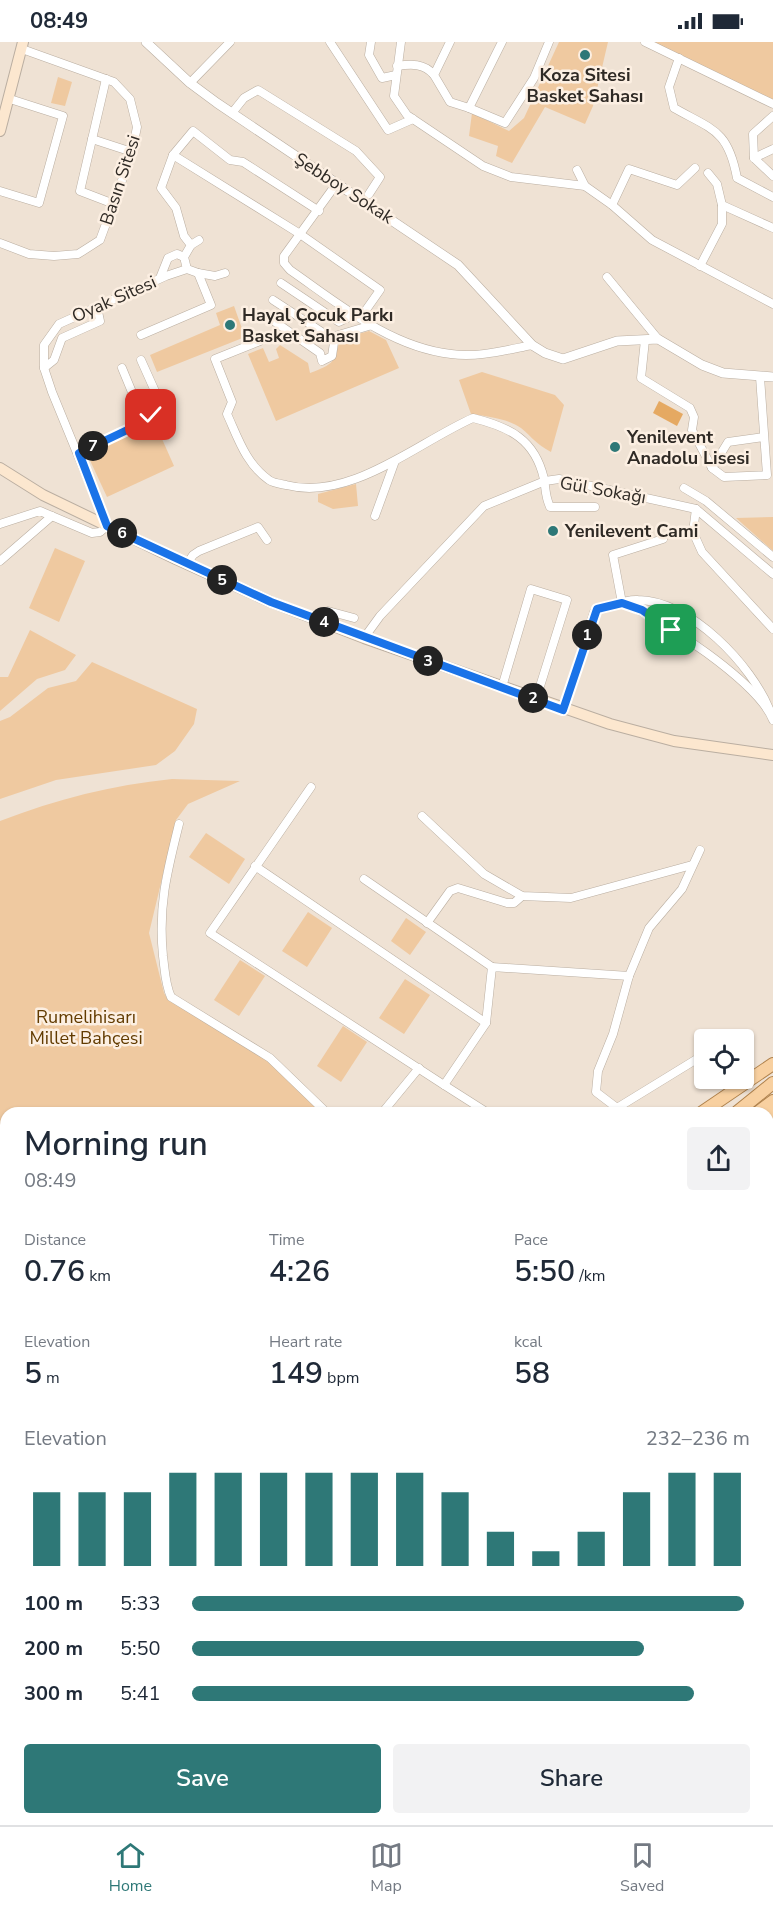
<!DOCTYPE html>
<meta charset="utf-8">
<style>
body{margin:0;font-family:"Nunito Sans",sans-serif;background:#f2f2f3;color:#1f2937;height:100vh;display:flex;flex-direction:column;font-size:22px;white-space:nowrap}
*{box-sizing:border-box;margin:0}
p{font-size:20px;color:#747a83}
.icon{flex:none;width:33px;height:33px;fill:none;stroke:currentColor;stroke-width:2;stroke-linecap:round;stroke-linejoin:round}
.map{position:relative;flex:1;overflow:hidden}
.panel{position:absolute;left:0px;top:1065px;width:774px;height:718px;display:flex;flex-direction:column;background:#fff;border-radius:18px 18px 0 0;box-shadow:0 2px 4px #0004}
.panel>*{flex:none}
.tools{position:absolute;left:694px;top:987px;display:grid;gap:12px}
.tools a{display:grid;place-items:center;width:60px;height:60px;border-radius:6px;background:#fff;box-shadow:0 2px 4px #0004;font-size:30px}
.pin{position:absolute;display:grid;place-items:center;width:51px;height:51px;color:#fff;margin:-26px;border-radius:12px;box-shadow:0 3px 9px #0006}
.km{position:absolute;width:30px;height:30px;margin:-15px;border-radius:50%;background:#222;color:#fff;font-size:16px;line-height:30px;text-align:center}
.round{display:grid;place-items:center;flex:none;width:63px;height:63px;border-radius:6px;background:#f2f2f3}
.summary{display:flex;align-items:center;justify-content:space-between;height:102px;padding:0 24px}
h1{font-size:33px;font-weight:600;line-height:45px}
.metrics{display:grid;grid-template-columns:repeat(3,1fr);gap:9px;height:102px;padding:6px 24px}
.metrics div{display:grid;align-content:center}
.metrics b{font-size:30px;font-weight:600}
.metrics small{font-size:16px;font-weight:400}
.metrics p{font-size:16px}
.chart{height:168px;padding:12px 24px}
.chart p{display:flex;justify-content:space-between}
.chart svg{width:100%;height:108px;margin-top:6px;stroke:#2e7877;stroke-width:6}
.cta{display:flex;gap:12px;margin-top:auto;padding:12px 24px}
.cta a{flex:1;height:69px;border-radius:6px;background:#2e7877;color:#fff;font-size:24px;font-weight:600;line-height:69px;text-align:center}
.cta a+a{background:#f2f2f3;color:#1f2937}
ul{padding:0 24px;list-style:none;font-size:20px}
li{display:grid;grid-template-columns:96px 72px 1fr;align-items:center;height:45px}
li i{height:15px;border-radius:8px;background:#2e7877}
.status{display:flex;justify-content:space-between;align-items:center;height:42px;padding:0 30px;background:#fff;direction:ltr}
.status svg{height:16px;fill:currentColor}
.menu{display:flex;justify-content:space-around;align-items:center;height:84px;border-top:2px solid #e0e1e3;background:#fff;font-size:16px;color:#747a83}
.menu a{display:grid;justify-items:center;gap:3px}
.menu .on{color:#2e7877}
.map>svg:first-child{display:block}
.green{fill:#efc9a0}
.water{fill:#e5a962}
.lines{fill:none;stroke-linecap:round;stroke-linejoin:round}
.minor-casing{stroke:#baaea1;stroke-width:9}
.tertiary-casing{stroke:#baaea1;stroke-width:10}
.secondary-casing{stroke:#baaea1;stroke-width:12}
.primary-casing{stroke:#af814b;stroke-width:14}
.motorway-casing{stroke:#af814b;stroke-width:15}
.minor{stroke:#fff;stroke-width:8}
.tertiary{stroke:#fff;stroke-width:9}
.secondary{stroke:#fce7cf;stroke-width:10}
.primary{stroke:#f8d0a0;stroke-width:12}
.motorway{stroke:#f4b060;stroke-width:14}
.route-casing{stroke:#fff;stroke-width:12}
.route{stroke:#1a73e8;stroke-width:8}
.poi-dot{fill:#2e7877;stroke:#fcefe2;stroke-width:2}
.labels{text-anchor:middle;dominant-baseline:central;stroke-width:5;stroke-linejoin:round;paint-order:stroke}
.poi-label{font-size:18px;font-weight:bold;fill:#2f2a25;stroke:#fcefe2;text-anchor:start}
.street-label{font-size:18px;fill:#2f2a25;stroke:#fcefe2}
.park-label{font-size:18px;fill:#623b00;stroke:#fcefe2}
</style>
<div class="status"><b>08:49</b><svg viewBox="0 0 49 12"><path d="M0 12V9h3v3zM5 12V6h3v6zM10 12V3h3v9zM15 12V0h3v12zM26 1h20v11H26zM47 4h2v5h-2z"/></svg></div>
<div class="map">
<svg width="773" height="1783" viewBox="0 0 773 1783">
<rect width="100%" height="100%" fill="#efe2d4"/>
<!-- green -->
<g class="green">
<polygon points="559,0 608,0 593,64 585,82 545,65 512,121 496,114 498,104 469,94 472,71 509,89 524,76"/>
<polygon points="644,0 773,0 773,62"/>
<polygon points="58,35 72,40 65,64 51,61"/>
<polygon points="234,264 245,295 157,330 150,313 220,283 216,271"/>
<path d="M369,289L386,298L399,326L276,379L248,312L263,306L269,320L279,316L276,307L280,303L308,321L310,331C334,322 334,321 340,297Z"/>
<path d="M482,330L555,353L564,363L551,410C536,402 533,396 521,386C509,377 486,374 471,372L459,338Z"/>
<polygon points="155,381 174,424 107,455 87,412"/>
<polygon points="356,442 358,464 333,467 318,460 318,452"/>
<polygon points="773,475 773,509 736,476"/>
<polygon points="55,506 85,519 59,580 29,566"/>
<polygon points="30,588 76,613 65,628 37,637 0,669 0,635 8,635"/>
<polygon points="92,620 197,667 194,682 175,709 156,723 56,738 0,757 0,679 10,675 48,646 76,639"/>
<path d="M172,737L240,739L188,762L176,778L149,891L164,951L168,958L272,1020L324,1071H6V1251H0V779C57,757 112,743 172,737Z"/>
<polygon points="206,791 245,817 229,842 189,815"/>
<polygon points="308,870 332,886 307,925 282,909"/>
<polygon points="406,876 426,890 410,913 391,899"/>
<polygon points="240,918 265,934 239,974 214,958"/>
<polygon points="405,937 430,953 404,992 379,976"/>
<polygon points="343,984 367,1000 341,1040 317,1024"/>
</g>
<!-- water -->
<polygon class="water" points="659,359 683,372 677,384 653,371"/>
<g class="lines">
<defs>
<g id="minor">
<polyline points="330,0 388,88 413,77"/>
<polyline points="371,0 369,13 382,36 396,33"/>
<polyline points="401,0 394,54 407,73 483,124 511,135 585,144 612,163 652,198 773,262"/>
<polyline points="450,0 434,33 450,60 469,66 502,0"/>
<polyline points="645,0 773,62"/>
<path d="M679,16L669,45L674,66C713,88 728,88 737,136L773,155"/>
<path d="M397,24C411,22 424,21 434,33"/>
<polyline points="106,37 80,149 114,162"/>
<polyline points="190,41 230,0"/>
<polyline points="469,66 505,81 534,36 549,0"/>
<polyline points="232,71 244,56 258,48 356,109 380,135 369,152"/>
<polyline points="92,97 132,110"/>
<polyline points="773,107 754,116 773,134"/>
<polyline points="173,113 300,192 380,248 361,275"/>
<polyline points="754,116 753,92 773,74"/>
<polyline points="577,128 585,144"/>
<polyline points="708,131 717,142 722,163 773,186"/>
<path d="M337,141L284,214V221L290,228C339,262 390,305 451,312C477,316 506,308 532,303"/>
<polyline points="0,149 39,161 63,74 10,57"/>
<polyline points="612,163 629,127 677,143 695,126"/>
<polyline points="0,201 29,212 54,214 78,212 100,198 131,114 137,85 130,57 114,40 22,7"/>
<polyline points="191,203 199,198"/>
<polyline points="700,224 722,182 722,163"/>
<polyline points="198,231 215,234 225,231"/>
<polyline points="607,235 658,297"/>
<polyline points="160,236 168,216 177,212 184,215"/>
<polyline points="281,241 339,280 356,272"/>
<polyline points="273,258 334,298"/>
<polyline points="265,273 320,311 322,319 332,314 335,294 372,283"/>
<polyline points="141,293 211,263 198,231 187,227"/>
<polyline points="645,298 641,336 690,366 694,375 692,388 712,426"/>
<path d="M260,299L215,317L232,360L227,372C238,396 246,422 269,438C273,441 281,442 286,443C350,460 418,400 473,376C509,385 535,397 544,437C546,448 545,454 550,465H595"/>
<polyline points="44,326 54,318 62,296 100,279 97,265"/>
<polyline points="122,326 144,379"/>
<polyline points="760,335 767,433 724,435 712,426 728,400 764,395"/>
<polyline points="79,411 144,379 163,367 141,318"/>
<polyline points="684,446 706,459 773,515"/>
<polyline points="696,467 693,490 702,510 773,587"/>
<polyline points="375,474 395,419"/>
<polyline points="0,482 40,469 92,491 100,490 107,484 52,350 44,326 44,303 59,282 166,234 187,227 184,215 191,203 184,194 176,166 161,146 173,113 193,89 230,118 243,120 319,169"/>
<polyline points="0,519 52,474"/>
<polyline points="187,522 193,513 199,509 258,485 267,498"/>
<polyline points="622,561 613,513 663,497"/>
<path d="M623,561C661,576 758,640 773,678"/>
<polyline points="323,580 328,569 354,576"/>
<polyline points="364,596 380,574 484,464 545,439 559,437 696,467 773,532"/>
<polyline points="502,645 531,547 567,558 536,657"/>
<path d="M563,668L594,570L597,567C610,564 625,557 638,558C690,558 752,623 770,669"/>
<polyline points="311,745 210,891 444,1043 486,981 492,925 629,934"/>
<polyline points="422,774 484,832 522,854 571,856 692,823"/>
<path d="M179,782C167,830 158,864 163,914C165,929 165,942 171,955L270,1016L327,1071"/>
<polyline points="700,808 682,847 649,886 629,934 613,992 598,1029 596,1050 617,1066 705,1012"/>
<polyline points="255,824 486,981"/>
<polyline points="364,837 492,925"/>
<polyline points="427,881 450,849 458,846 507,861 514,861 522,854"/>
<polyline points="444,1043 488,1071"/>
<polyline points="382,1071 419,1026"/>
<polyline points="768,1266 773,1263"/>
<polyline points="768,1369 773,1367"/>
<polyline points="768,1415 773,1415"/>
<polyline points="768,1459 773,1458"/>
<polyline points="768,1529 773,1536"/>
<polyline points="0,1533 6,1541"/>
<polyline points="768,1551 773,1548"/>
<polyline points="768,1607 773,1604"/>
<polyline points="768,1647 773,1645"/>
<polyline points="768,1690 773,1689"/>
<polyline points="768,1738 773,1736"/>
<polyline points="18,1778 28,1783"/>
<polyline points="214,1778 221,1783"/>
<polyline points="295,1778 302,1783"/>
<polyline points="546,1778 553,1783"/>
<polyline points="225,1783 227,1778"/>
<polyline points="316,1783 320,1778"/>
<polyline points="372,1783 373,1778"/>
<polyline points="457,1783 463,1778"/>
<polyline points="578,1783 580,1778"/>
<polyline points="634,1783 635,1778"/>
<polyline points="717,1783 718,1778"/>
<polyline points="746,1783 749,1778"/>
</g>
<g id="tertiary">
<polyline points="146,0 190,41 217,61 458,223 532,303 545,311 563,317 617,299 658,297 702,323 723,331 773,335"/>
<polyline points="768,1111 773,1107"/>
<polyline points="0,1306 6,1306"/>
<polyline points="0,1531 6,1527"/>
<polyline points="0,1625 6,1617"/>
<polyline points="0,1769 3,1770 6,1766"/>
<polyline points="118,1778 126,1783"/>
<polyline points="502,1783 504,1778"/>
<polyline points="512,1783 513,1778"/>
</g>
<g id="secondary">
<polyline points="0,89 23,0"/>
<polyline points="0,426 43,453 176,517 271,560 364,596 610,682 674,699 773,713"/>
</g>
<g id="primary">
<polyline points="701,1071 773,1022"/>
<polyline points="736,1071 773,1041"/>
<polyline points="757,1071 773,1059"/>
<polyline points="768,1075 773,1071"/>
<polyline points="768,1096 773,1091"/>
<polyline points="0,1266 6,1266"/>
<polyline points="0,1284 6,1284"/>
</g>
<polyline id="motorway" points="0,1298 6,1297"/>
</defs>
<!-- minor casing -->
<use href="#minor" class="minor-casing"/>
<!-- tertiary casing -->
<use href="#tertiary" class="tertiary-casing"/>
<!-- secondary casing -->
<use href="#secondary" class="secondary-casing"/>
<!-- primary casing -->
<use href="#primary" class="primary-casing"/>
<!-- motorway casing -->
<use href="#motorway" class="motorway-casing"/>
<!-- minor -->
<use href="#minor" class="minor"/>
<!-- tertiary -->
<use href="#tertiary" class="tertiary"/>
<!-- secondary -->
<use href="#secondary" class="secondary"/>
<!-- primary -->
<use href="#primary" class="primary"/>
<!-- motorway -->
<use href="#motorway" class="motorway"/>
</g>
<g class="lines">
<defs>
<polyline id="route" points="151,373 144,380 79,411 107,484 271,560 563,668 597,567 622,561 642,568 671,588"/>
</defs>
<!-- route casing -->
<use href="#route" class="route-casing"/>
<!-- route -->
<use href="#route" class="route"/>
</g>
<!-- markers -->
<g class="poi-dot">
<circle cx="585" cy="13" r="6"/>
<circle cx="230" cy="283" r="6"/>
<circle cx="615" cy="405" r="6"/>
<circle cx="553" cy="489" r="6"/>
</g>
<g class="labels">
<!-- poi labels -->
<g class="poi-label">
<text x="585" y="33" text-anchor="middle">Koza Sitesi<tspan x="585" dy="21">Basket Sahası</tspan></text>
<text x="242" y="273">Hayal Çocuk Parkı<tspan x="242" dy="21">Basket Sahası</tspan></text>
<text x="627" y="395">Yenilevent<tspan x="627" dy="21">Anadolu Lisesi</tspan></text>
<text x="565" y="489">Yenilevent Cami</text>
</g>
<!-- street labels -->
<g class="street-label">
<text transform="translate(120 138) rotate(-72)">Basın Sitesi</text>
<text transform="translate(344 146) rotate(33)">Şebboy Sokak</text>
<text transform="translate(114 257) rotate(-24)">Oyak Sitesi</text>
<text transform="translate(603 448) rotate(10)">Gül Sokağı</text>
</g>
<!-- park labels -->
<g class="park-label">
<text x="86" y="975">Rumelihisarı<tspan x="86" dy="21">Millet Bahçesi</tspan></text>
</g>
</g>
</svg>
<div class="tools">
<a><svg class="icon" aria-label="locate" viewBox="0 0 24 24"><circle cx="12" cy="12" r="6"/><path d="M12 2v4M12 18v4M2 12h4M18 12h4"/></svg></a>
</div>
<div class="pin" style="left:671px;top:588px;background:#1e9e55"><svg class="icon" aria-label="arrive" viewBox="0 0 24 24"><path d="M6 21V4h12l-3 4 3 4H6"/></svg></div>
<div class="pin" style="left:151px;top:373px;background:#d93025"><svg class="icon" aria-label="check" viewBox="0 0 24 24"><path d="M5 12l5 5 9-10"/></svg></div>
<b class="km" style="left:587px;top:593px">1</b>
<b class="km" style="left:533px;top:656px">2</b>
<b class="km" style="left:428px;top:619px">3</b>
<b class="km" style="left:324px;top:580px">4</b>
<b class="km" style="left:222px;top:538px">5</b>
<b class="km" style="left:122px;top:491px">6</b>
<b class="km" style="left:93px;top:404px">7</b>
<section class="panel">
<div class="summary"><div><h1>Morning run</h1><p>08:49</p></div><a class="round"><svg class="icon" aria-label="share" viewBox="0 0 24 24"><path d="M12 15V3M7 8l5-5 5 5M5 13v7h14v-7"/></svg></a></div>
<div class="metrics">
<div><p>Distance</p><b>0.76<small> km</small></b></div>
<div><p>Time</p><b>4:26</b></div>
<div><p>Pace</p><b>5:50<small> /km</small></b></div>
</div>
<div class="metrics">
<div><p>Elevation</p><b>5<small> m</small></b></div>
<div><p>Heart rate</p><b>149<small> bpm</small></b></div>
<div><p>kcal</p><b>58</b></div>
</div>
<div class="chart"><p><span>Elevation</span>232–236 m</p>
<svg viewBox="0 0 160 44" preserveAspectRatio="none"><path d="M5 44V14M15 44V14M25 44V14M35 44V6M45 44V6M55 44V6M65 44V6M75 44V6M85 44V6M95 44V14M105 44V30M115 44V38M125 44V30M135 44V14M145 44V6M155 44V6"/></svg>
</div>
<ul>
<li><b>100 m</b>5:33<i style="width:99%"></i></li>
<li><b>200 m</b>5:50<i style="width:81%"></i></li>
<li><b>300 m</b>5:41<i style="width:90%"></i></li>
</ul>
<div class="cta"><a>Save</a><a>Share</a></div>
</section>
</div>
<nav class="menu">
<a class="on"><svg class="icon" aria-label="home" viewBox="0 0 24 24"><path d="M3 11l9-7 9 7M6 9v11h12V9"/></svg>Home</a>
<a><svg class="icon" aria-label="map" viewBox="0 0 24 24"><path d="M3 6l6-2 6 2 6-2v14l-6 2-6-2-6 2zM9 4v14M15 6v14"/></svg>Map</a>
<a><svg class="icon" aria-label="saved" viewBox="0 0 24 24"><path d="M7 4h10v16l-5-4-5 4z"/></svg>Saved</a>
</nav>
